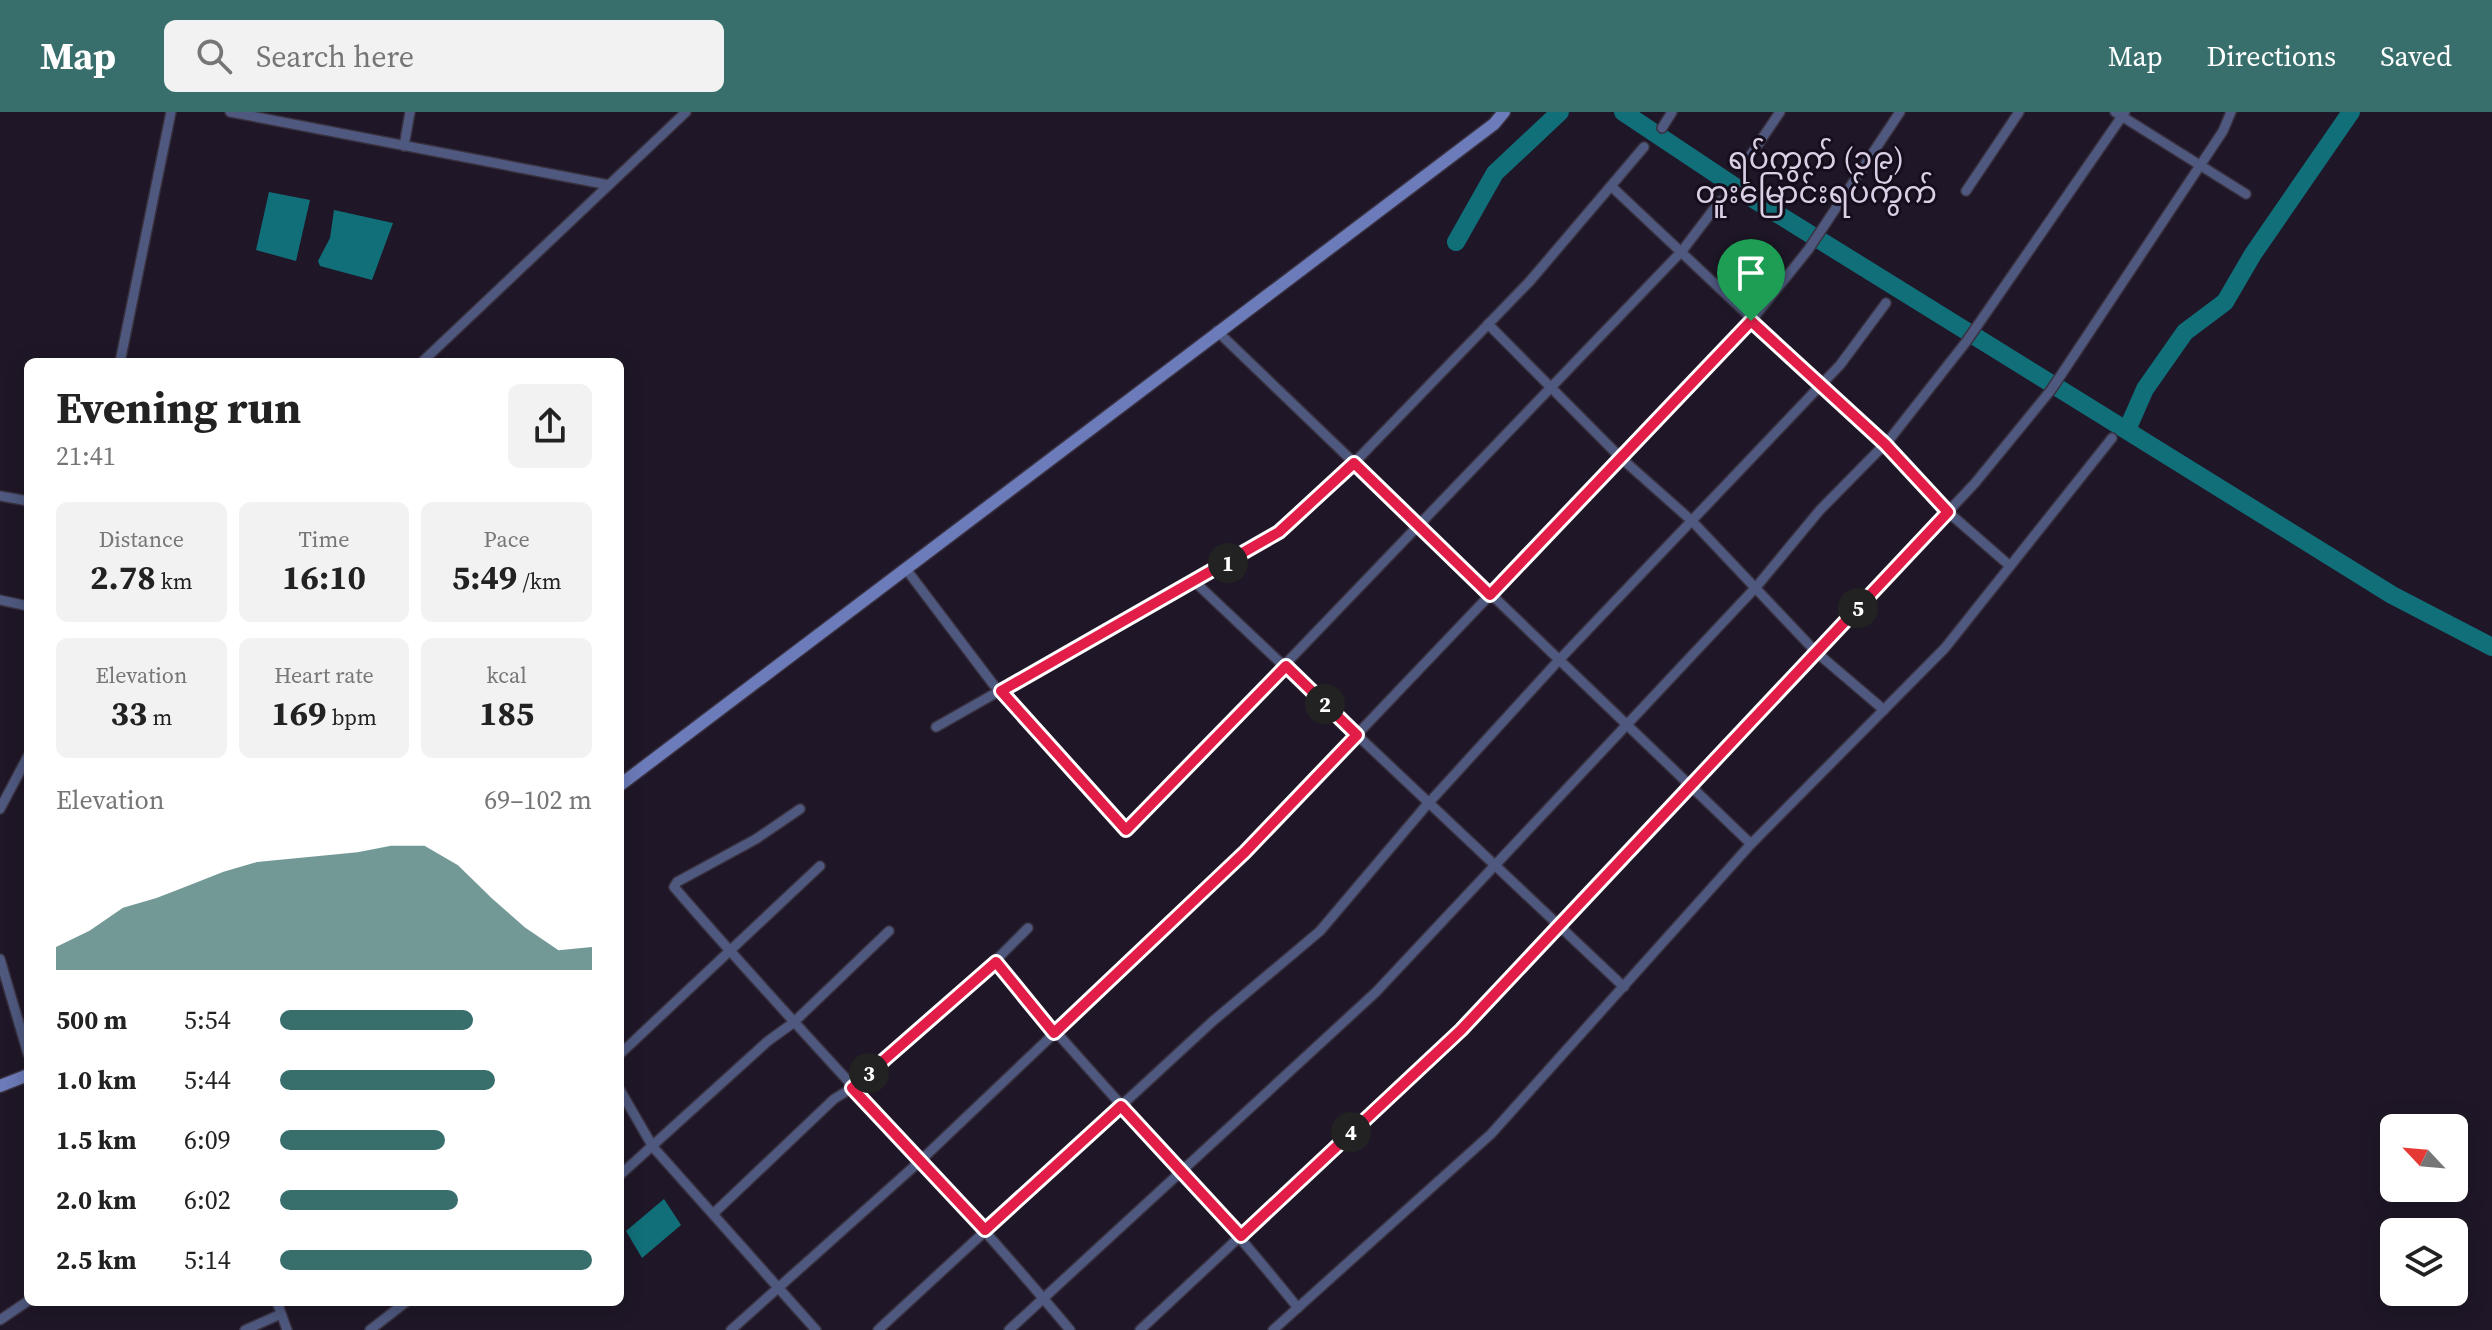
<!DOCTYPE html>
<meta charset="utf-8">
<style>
body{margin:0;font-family:"Source Serif 4","Noto Sans Myanmar",serif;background:#f2f2f2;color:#222;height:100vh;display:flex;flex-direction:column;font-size:30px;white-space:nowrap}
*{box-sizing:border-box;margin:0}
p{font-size:26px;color:#767676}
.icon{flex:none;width:44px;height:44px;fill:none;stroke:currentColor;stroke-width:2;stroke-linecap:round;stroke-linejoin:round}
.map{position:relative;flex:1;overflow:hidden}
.details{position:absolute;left:24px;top:246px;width:600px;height:948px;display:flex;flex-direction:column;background:#fff;border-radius:12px;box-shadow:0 4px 20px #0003}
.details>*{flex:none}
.needle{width:52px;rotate:296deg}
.fabs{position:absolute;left:2380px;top:1002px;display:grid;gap:16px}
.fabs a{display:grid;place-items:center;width:88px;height:88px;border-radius:12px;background:#fff;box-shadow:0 4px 20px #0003;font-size:40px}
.pin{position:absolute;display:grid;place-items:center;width:68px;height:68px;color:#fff;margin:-82px -34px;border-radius:50% 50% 50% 0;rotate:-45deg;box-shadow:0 0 8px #0007}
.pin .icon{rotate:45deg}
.km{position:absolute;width:40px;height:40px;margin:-20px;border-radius:50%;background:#222;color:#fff;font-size:22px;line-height:40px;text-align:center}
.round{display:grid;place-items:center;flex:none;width:84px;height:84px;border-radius:12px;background:#f2f2f2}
.summary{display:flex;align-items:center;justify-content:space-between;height:136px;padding:0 32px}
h1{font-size:44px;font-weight:700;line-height:60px}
.stats{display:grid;grid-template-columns:repeat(3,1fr);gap:12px;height:136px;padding:8px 32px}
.stats div{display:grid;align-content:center;border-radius:12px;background:#f2f2f2;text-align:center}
.stats b{font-size:34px;font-weight:700}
.stats small{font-size:22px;font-weight:400}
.stats p{font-size:22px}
.chart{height:224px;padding:16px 32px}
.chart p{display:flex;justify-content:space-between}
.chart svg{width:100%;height:144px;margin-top:8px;fill:#386f6c;opacity:.7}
ul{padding:0 32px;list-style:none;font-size:26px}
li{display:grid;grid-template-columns:128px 96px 1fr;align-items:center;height:60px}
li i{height:20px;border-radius:10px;background:#386f6c}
header{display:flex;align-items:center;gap:48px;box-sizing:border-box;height:112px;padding:0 40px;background:#386f6c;color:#fff}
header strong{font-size:38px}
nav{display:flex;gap:44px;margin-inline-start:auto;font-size:28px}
.search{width:560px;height:72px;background:#f2f2f2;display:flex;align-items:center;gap:20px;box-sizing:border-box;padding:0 28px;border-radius:12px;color:#767676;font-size:30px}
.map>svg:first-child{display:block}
.water{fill:#116f79}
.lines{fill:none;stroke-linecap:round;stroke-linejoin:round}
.river{stroke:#116f79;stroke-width:18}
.street-casing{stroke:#393140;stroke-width:12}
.secondary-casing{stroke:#393140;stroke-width:15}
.street{stroke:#4f597f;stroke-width:9}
.secondary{stroke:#6c7bb9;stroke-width:12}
.route-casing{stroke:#fff;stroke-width:16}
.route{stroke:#e11d48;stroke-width:10}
.labels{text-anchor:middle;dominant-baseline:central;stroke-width:6;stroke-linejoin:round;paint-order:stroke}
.quarter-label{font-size:30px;fill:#dacfe5;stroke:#160e1d}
</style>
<header>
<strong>Map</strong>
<div class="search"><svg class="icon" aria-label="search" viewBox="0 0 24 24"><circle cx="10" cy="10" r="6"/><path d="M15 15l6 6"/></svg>Search here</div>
<nav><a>Map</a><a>Directions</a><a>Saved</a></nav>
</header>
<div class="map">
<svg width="2492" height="1218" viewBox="0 0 2492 1218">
<rect width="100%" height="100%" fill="#1f1727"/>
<!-- water -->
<g class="water">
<polygon points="269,80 310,88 296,149 256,138"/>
<polygon points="334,98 393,111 372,168 320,154 318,149 330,126"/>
<polygon points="664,1087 681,1113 642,1146 626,1119"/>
</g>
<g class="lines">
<!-- river -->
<g class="river">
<polyline points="1623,0 1755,88 2392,483 2492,535"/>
<polyline points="1456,130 1495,61 1560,0"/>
<polyline points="2127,318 2145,277 2185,220 2225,190 2253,142 2351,0"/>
</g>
<defs>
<g id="street">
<polyline points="230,0 609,73"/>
<polyline points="2115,0 2246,82"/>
<polyline points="1662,16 1672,0"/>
<polyline points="404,34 410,0"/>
<polyline points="1744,53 1780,0"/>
<polyline points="1612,75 1885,332 1948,400 2010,454"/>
<polyline points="1966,79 2019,0"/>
<polyline points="1488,212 1621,346 1692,409 1816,540 1884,598"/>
<polyline points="1217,219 1751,732"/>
<polyline points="120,250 171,0"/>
<polyline points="422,250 686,0"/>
<polyline points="0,384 28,389"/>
<polyline points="906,457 993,572 1126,718 1682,139 1720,89"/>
<polyline points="1196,471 1624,875"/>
<polyline points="0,488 28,494"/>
<polyline points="936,615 1279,420 1354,351 1530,169 1644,35"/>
<polyline points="0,697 28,644"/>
<path d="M800,697L756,727L677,770L674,775C803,925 943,1066 1070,1218"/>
<polyline points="0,847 28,942"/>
<path d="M996,850C1094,968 1202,1076 1298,1196"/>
<polyline points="620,942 820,754"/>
<polyline points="620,978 653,1035 816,1218"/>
<polyline points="620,1063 768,929 793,911 889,819"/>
<polyline points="713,1102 834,987 852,976 960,884 1028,816"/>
<polyline points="277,1190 287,1218"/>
<polyline points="0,1208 28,1189"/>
<polyline points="245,1218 281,1202"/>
<polyline points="370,1218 406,1190"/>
<polyline points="731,1218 919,1050 1245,740 1751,209 1808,138 1900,0"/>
<polyline points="878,1218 1213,909 1320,819 1425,695 1559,548 1840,253 1886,191"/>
<polyline points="1009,1218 1376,880 1757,474 1820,398 1889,328 1966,230 2125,0"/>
<polyline points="1140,1218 1461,918 1975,371 2051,278 2223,19 2231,0"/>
<polyline points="1273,1218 1491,1022 1751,732 1945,536 2112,326"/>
</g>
<g id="secondary">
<polyline points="620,673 1494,12 1504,0"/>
<polyline points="0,974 28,963"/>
</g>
</defs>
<!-- street casing -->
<use href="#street" class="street-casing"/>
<!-- secondary casing -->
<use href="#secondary" class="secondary-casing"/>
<!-- street -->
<use href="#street" class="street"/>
<!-- secondary -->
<use href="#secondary" class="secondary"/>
</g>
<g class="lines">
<defs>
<polygon id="route" points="1751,209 1885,332 1948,400 1461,918 1241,1124 1121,994 985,1118 852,976 996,850 1054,921 1245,740 1357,623 1286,554 1126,718 1001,579 1279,420 1354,351 1490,483"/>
</defs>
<!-- route casing -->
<use href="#route" class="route-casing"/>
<!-- route -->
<use href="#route" class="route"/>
</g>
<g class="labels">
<!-- quarter labels -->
<g class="quarter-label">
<text x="1816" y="46">ရပ်ကွက် (၁၉)<tspan x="1816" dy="34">တူးမြောင်းရပ်ကွက်</tspan></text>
</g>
</g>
</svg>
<div class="fabs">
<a><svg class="needle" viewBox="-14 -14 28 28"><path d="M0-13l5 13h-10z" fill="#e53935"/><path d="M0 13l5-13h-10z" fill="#767676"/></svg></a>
<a><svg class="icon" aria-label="layers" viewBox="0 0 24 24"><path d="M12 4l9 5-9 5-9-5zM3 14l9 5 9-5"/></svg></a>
</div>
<div class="pin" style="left:1751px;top:209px;background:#1e9e55"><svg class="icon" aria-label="arrive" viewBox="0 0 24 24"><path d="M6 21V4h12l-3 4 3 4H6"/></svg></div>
<b class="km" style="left:1228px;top:451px">1</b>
<b class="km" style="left:1325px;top:592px">2</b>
<b class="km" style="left:869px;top:961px">3</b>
<b class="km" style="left:1351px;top:1020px">4</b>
<b class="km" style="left:1858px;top:496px">5</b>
<section class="details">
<div class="summary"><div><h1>Evening run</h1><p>21:41</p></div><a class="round"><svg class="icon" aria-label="share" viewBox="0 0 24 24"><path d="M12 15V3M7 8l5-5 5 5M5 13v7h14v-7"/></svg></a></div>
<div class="stats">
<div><p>Distance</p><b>2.78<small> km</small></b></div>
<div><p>Time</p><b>16:10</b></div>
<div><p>Pace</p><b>5:49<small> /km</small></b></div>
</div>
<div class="stats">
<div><p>Elevation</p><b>33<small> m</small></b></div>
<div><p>Heart rate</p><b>169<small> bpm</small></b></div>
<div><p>kcal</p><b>185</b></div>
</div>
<div class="chart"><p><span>Elevation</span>69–102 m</p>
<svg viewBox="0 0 160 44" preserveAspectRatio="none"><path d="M0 44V37L10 32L20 25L30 22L40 18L50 14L60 11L70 10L80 9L90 8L100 6L110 6L120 12L130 22L140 31L150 38L160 37V44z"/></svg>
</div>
<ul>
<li><b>500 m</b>5:54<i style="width:62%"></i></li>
<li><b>1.0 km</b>5:44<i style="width:69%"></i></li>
<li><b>1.5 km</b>6:09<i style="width:53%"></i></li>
<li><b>2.0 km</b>6:02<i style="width:57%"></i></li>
<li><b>2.5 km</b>5:14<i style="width:100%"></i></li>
</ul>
</section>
</div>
